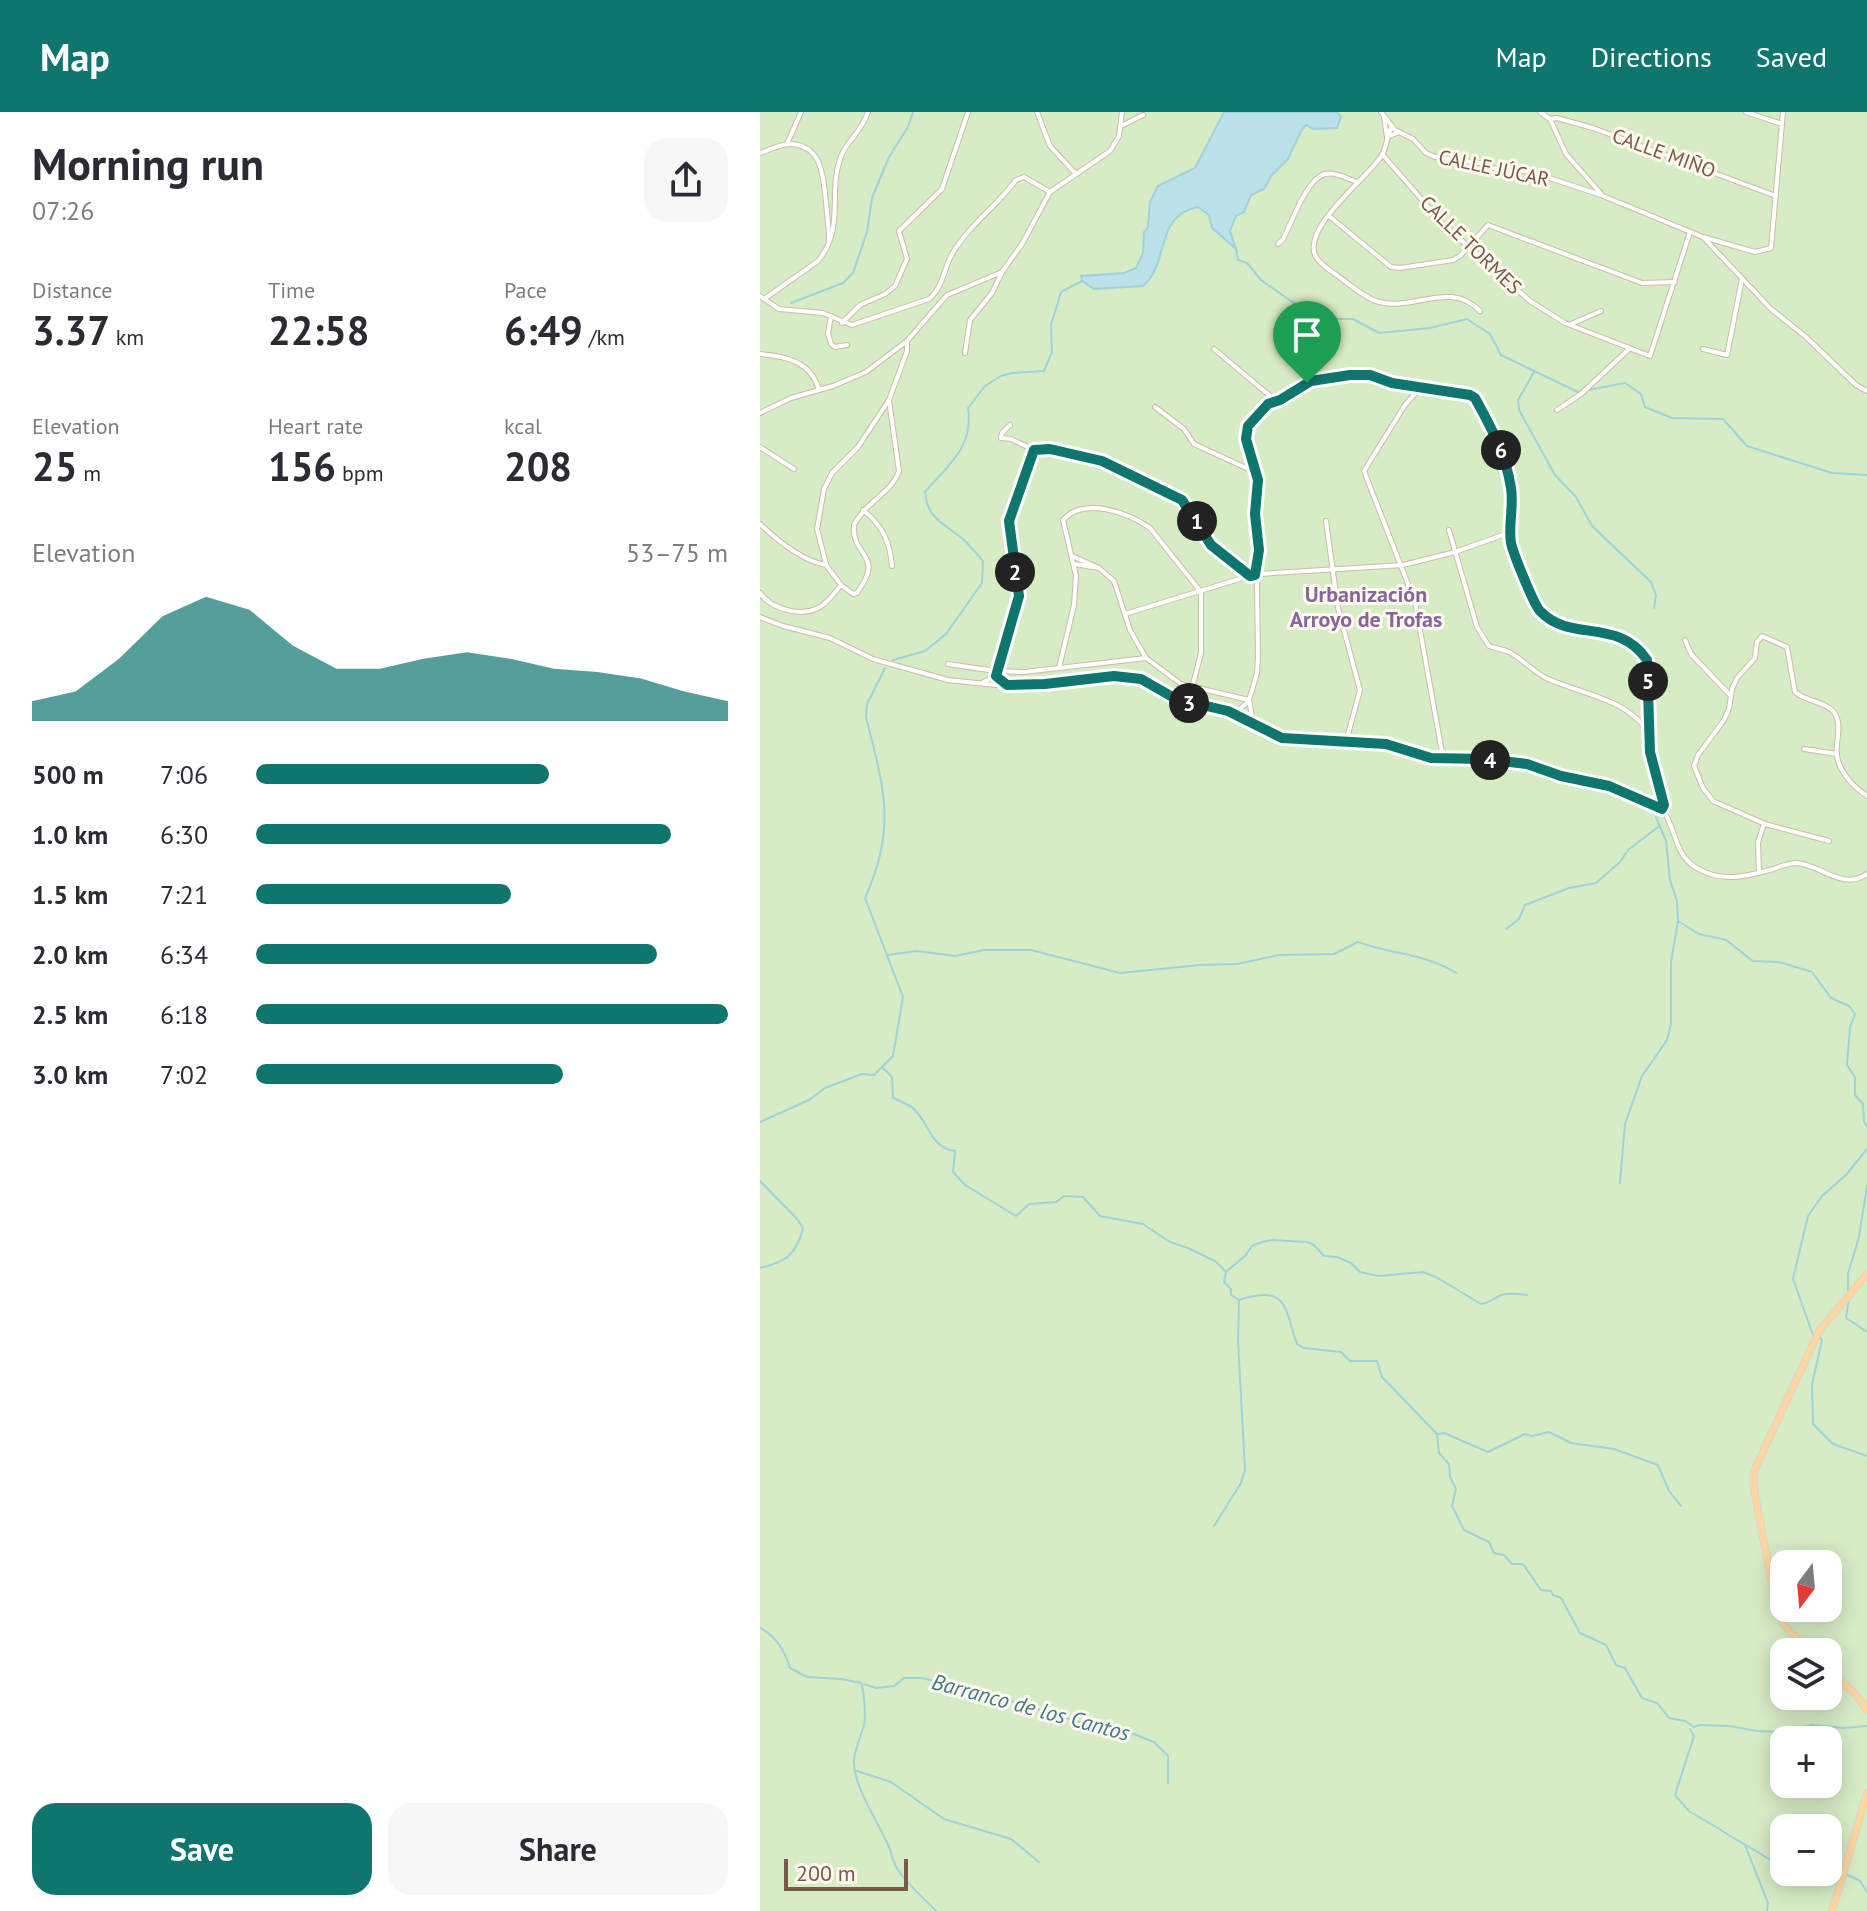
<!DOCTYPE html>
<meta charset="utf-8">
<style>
body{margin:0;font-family:"PT Sans",sans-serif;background:#f7f7f7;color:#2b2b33;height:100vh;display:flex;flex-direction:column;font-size:30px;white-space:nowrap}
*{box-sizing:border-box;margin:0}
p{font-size:26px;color:#7c7c81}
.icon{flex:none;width:44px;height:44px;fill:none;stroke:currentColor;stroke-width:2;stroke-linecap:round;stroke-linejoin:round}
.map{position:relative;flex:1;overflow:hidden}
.details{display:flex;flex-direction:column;background:#fff;width:760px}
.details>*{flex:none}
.needle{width:52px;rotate:196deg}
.buttons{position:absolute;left:1010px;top:1438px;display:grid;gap:16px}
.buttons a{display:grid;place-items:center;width:72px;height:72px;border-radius:16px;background:#fff;box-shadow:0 4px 20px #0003;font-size:40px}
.scale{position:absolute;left:24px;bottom:20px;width:124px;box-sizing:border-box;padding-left:8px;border:4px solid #78594a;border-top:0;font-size:22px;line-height:28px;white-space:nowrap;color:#78594a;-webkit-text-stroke:6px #fff8ee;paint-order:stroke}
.pin{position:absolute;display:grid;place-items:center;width:68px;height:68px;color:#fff;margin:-82px -34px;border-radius:50% 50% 50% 0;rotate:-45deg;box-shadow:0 0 8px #0007}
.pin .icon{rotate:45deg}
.km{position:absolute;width:40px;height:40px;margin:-20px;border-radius:50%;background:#222;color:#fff;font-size:22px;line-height:40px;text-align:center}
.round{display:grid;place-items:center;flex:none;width:84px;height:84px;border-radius:24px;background:#f7f7f7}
.head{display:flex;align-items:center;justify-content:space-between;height:136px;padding:0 32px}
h1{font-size:44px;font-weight:800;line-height:60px}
.stats{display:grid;grid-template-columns:repeat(3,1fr);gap:12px;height:136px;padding:8px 32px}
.stats div{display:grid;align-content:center}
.stats b{font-size:40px;font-weight:800}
.stats small{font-size:22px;font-weight:400}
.stats p{font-size:22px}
.chart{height:224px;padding:16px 32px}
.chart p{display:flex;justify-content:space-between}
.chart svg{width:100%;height:144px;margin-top:8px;fill:#0f766e;opacity:.7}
.action{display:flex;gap:16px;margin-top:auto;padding:16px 32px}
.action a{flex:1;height:92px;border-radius:24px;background:#0f766e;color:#fff;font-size:32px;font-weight:800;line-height:92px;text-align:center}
.action a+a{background:#f7f7f7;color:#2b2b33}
ul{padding:0 32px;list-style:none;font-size:26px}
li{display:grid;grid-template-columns:128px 96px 1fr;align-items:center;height:60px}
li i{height:20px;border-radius:10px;background:#0f766e}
header{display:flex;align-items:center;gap:48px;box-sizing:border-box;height:112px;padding:0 40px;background:#0f766e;color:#fff}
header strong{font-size:38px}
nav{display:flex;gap:44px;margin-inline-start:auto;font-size:28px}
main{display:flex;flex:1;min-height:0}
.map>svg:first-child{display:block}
.green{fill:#d6ecc5;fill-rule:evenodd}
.water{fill:#bbe2e8;stroke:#a1d2da;stroke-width:2}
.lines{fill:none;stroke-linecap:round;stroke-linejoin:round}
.stream{stroke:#a1d2da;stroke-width:2}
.minor-casing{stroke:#cfbbac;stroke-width:6}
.major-casing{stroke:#dcd4d0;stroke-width:8}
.minor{stroke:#fff;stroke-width:4}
.major{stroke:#fdd79f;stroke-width:6}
.route-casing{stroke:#fff;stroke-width:16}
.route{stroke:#0f766e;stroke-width:10}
.labels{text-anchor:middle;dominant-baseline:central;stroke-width:6;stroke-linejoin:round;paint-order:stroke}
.street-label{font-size:20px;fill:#78594a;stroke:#fff8ee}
.neighbourhood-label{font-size:22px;font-weight:bold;fill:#88669b;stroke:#fff8ee}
.water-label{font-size:22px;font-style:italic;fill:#407b85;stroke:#fff8ee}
</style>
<header>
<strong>Map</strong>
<nav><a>Map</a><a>Directions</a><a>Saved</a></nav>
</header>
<main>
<section class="details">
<div class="head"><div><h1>Morning run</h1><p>07:26</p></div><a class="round"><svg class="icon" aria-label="share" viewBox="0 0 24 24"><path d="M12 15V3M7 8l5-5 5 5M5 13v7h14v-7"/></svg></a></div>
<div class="stats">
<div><p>Distance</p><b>3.37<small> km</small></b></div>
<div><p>Time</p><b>22:58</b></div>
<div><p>Pace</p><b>6:49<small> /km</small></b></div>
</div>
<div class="stats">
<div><p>Elevation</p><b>25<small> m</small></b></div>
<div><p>Heart rate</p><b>156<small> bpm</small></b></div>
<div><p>kcal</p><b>208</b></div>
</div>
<div class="chart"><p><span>Elevation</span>53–75 m</p>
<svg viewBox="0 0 160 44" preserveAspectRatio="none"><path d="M0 44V38L10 35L20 25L30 12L40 6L50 10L60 21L70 28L80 28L90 25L100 23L110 25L120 28L130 29L140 31L150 35L160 38V44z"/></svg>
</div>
<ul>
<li><b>500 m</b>7:06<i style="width:62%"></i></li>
<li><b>1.0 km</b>6:30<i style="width:88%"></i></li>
<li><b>1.5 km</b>7:21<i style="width:54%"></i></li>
<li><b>2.0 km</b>6:34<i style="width:85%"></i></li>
<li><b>2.5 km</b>6:18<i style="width:100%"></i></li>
<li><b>3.0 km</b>7:02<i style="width:65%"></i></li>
</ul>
<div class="action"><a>Save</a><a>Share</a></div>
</section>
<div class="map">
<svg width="1107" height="1799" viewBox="0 0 1107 1799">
<rect width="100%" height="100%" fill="#fdf4e7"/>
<!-- green -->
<path class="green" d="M0,0H1107V1799H0ZM1024,1452H1068V1496H1024ZM1024,1540H1068V1584H1024ZM1024,1628H1068V1672H1024ZM1024,1716H1068V1760H1024Z"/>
<!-- water -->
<path class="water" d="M464,0H577L581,5L577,16L554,17L546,13L541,19L528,47L512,63L504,77L491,83L484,100L476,104L470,119L476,137L452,116L449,103L438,95C394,103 410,152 383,174L334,177L322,169L321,164L364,161L376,156L383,141L384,120L388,115L390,90L398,74L435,56Z"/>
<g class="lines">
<!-- stream -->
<g class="stream">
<polyline points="476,137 478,148 487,151 501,168 548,201 565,207 593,207 619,221 670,216 707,207 730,222 741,243 818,280 865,271 881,282 885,295 912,306 963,307 987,334 1072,361 1107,363"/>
<polyline points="31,191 83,171 93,161 107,120 112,86 129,45 148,15 153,0"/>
<polyline points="774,260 758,288 759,298 795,363 816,385 832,414 891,470 896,483 894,496"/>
<path d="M133,548L165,539L186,522L222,471L223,449C217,442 211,435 205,429C186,412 167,408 165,380C188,353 214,335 208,296L225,274L241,264L252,261L284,259L292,240L291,213L301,180L322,169"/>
<polyline points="918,809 939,822 966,828 993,849 1019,850 1052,860 1071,886 1089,894 1095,902 1090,915 1087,953 1095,965 1095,983 1103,992 1104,1010 1107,1014"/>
<polyline points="746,817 759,807 765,793 809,776 836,771 860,750 868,738 898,715"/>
<path d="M127,843L157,839L195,844L224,838H271L360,861L440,853L477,852L519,843L574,842L598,830C630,842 667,842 696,861"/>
<path d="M123,956L132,965L133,986C140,989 151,993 156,999C169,1014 172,1036 195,1039L193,1060L205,1073L256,1104L269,1092L296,1090L304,1084L323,1085L340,1104L383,1112L410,1130L428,1136L455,1149L466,1160L464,1170L471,1177V1183L479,1188C528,1172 524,1195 537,1232L544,1236L581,1240L590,1249H617L622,1265L677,1322L679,1341L689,1352L690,1365L696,1377L692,1394L704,1418L729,1430L734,1441L744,1443L752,1452H763L781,1478L791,1479L793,1483L801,1486L820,1521L846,1533L856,1553L865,1556L882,1586L897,1591L909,1606L925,1609L934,1615L939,1613L970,1614L996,1619L1022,1620L1052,1613L1083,1616L1107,1614"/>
<path d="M0,1010L49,988L65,976L102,962L114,963L133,944L143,885L105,786C137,716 124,676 106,605L107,592L125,556"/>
<path d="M0,1069L37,1107L43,1116C36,1144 25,1150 0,1156"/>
<polyline points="860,1071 865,1012 882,964 907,928 911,912 911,850 918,809 917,789 910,768 906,729 896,705"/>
<path d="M467,1159L485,1144L492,1134L502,1130L512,1128L547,1130L554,1133L564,1144L577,1145L591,1151L600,1160L618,1164L663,1160L676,1165L721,1192C731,1191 736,1183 746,1182C752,1181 760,1182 767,1183"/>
<polyline points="1088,1178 1088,1162 1099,1125 1107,1074"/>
<polyline points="1089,1187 1086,1206 1107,1220"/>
<polyline points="1053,1223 1033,1167 1048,1104 1062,1084 1086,1063 1107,1037"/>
<polyline points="1060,1226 1062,1228 1052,1272 1053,1312 1073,1332 1107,1344"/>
<polyline points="679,1322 684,1321 728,1340 765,1322 772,1324 789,1320 811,1331 854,1337 898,1353 909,1379 921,1394"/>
<polyline points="454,1414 481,1371 485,1358 478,1229 479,1189"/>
<path d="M0,1516C16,1524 25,1539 30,1556L47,1565L81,1567L101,1571C104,1576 106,1607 104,1613C101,1624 95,1636 94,1648C93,1675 119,1711 129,1735C132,1742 133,1751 138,1758C148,1773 164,1786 176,1799"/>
<polyline points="104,1572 116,1576 134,1574 144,1566 162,1566 248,1588 338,1616 361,1617 394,1630 408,1644 408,1671"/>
<polyline points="930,1617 934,1624 915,1683 929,1699 1024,1756"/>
<polyline points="97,1659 131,1670 184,1707 251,1727 279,1750"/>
<polyline points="985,1733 1008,1791 1007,1799"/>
<polyline points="1032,1760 1049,1765 1080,1759"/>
<polyline points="1086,1762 1100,1769 1107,1780"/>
</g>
<defs>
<g id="minor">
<polyline points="277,0 290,34 315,61"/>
<polyline points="621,0 635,18 653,27 666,41 675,45 720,51 744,60 768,59 841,83"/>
<polyline points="780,0 790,7 806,42 843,84 943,125 1011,197 1046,225 1096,273 1107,279"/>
<polyline points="986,0 1022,12"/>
<polyline points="624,5 627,25 639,20"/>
<polyline points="790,7 797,6 833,16 1016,84"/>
<polyline points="361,14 383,3"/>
<path d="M632,14C627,23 627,34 622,43C609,65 543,114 555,143C559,152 570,158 578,164C590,173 605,186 619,190C654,199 690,168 720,199"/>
<polyline points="27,32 41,0"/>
<path d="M0,41C10,38 20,32 30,32C63,33 63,65 66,90C67,103 69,116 69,128"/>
<polyline points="622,42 684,113 770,189 805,211 890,244 930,120"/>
<polyline points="569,104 631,155 640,156 693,148 700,144 728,113 882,171 915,170"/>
<polyline points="943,125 995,140 1011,136 1023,0"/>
<path d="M518,132L523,127C531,112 547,66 565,62C575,60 587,66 597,70"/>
<path d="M0,184L19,197L63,201L92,213L169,187C183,176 184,156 192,142C209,113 237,94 256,68L264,65L290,80"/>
<path d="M4,187L58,149C85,116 68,83 80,47C85,30 101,21 108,0"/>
<polyline points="71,204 68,221 71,232 75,235 87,233"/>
<polyline points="82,211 100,193 125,182 135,174 147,147 139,119 182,77 208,0"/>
<polyline points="811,212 841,199"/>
<polyline points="454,237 515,288"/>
<polyline points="943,237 967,243 982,167"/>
<polyline points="205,241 210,208 232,181 242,160"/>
<path d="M0,242C27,244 51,250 59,278"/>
<polyline points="661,275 645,293 604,359 655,490 683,646"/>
<polyline points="395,295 424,317 434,332 497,361"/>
<polyline points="797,298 821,282 869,237"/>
<polyline points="0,301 31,286 73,274 106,260 147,229 187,183 242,160 262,132 290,80 350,39 359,24 362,0"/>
<polyline points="250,313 242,321 241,326 251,327 274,338"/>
<polyline points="0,335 34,357"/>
<path d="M103,398C123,414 130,430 132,454"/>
<polyline points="566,409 578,496 600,578 586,630"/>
<path d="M0,412C18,429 42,449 66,453L81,473L93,482L97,481C126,441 91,446 94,413C105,390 132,381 139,359L129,288"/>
<path d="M689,418L717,515L729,534C734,536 741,537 747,539C762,546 773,560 788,567C822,582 864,586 887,618"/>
<polyline points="312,444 339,456 314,452"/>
<polyline points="66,452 57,417 64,377 72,361 98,335 129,288 147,239 147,229"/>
<polyline points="339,456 354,469 370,518 386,546"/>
<polyline points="499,462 643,453 695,440 751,420"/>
<path d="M0,481C11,497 40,505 58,496C68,491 74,481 81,473"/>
<polyline points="365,502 489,464"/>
<path d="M0,505L23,514L70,526L113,547L188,568L235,573L285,572L338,565L368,564L391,571L416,587L468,599L522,626L626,632L671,646L725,647L767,652L801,664L849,674L902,697C916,715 914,742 935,755C960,771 986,765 1013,757C1021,754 1029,751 1037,751C1061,753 1083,779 1107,762"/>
<polyline points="925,528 931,542 970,583"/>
<polyline points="188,552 236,559 264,560 386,546 421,572 489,588"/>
<path d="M299,556L314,493L316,464L303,408C324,384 368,401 390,416L441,480V541L432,576"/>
<polyline points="223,570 236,564 246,572"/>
<polyline points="235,573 236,559 258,491 249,409 274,338 290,337 342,349 422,388 451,433 490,464 495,463"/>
<polyline points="472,599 477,599 488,590"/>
<path d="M493,609L489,588L497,561L498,544L497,475L499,438L495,402L498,368L486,327L491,308L508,292L520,288L551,269L564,265L610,263L632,271L710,283L715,286C731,315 746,343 751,376C754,394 748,414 751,431C753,441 774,492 780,499C809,531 857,504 887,548L890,640L904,693L902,697"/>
<polyline points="1044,637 1077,642"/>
<path d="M1069,729L1005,712L953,689L943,676L934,654L938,643L964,608L969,597L972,577L977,566L995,546L997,530L1002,524L1027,535L1035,580C1045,589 1066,590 1074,600C1083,613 1075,630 1077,644C1080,661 1094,675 1107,684"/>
<polyline points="999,761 998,730 1004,712"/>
</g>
<g id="major">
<polyline points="1051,1540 1025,1514 1017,1499 994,1377 994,1359 1059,1219 1107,1162"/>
<polyline points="1068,1556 1097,1584 1107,1598"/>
<polyline points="1072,1799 1107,1681"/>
</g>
</defs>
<!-- minor casing -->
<use href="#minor" class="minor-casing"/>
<!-- major casing -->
<use href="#major" class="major-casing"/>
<!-- minor -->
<use href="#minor" class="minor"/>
<!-- major -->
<use href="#major" class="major"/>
</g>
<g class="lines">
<defs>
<path id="route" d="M590,263H610L632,271L710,283L715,286C731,315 746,343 751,376C754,394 748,414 751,431C753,441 774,493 780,499C810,531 858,505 887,548L890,640L904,693L902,697L849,674L801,664L767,652L725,647L671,646L626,632L522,626L468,599L416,587L381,567L354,564L285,572L247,573L236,564L259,484L249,409L274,338L290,337L342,349L422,388L451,433L490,464L495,463L499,438L495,402L498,368L486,327L488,314L508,292L520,288L551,269Z"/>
</defs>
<!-- route casing -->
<use href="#route" class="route-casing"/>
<!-- route -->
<use href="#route" class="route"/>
</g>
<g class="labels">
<!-- street labels -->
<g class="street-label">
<text transform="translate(904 41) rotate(20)">CALLE MIÑO</text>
<text transform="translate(734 56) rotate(12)">CALLE JÚCAR</text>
<text transform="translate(711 133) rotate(44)">CALLE TORMES</text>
</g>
<!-- neighbourhood labels -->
<g class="neighbourhood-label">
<text x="606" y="482">Urbanización<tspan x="606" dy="25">Arroyo de Trofas</tspan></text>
</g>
<!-- water labels -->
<g class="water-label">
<text transform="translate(271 1595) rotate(15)">Barranco de los Cantos</text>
</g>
</g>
</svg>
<div class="buttons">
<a><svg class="needle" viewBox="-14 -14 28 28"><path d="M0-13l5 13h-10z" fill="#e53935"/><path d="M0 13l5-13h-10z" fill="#7c7c81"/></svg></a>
<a><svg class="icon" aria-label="layers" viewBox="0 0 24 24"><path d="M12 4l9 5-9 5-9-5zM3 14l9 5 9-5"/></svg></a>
<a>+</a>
<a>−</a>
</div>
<div class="scale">200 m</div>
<div class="pin" style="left:547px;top:271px;background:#1e9e55"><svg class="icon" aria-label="arrive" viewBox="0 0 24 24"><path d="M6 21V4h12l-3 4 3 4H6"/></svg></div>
<b class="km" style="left:437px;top:409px">1</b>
<b class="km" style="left:255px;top:460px">2</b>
<b class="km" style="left:429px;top:591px">3</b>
<b class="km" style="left:730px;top:648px">4</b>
<b class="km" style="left:888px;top:569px">5</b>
<b class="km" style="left:741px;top:338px">6</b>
</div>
</main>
